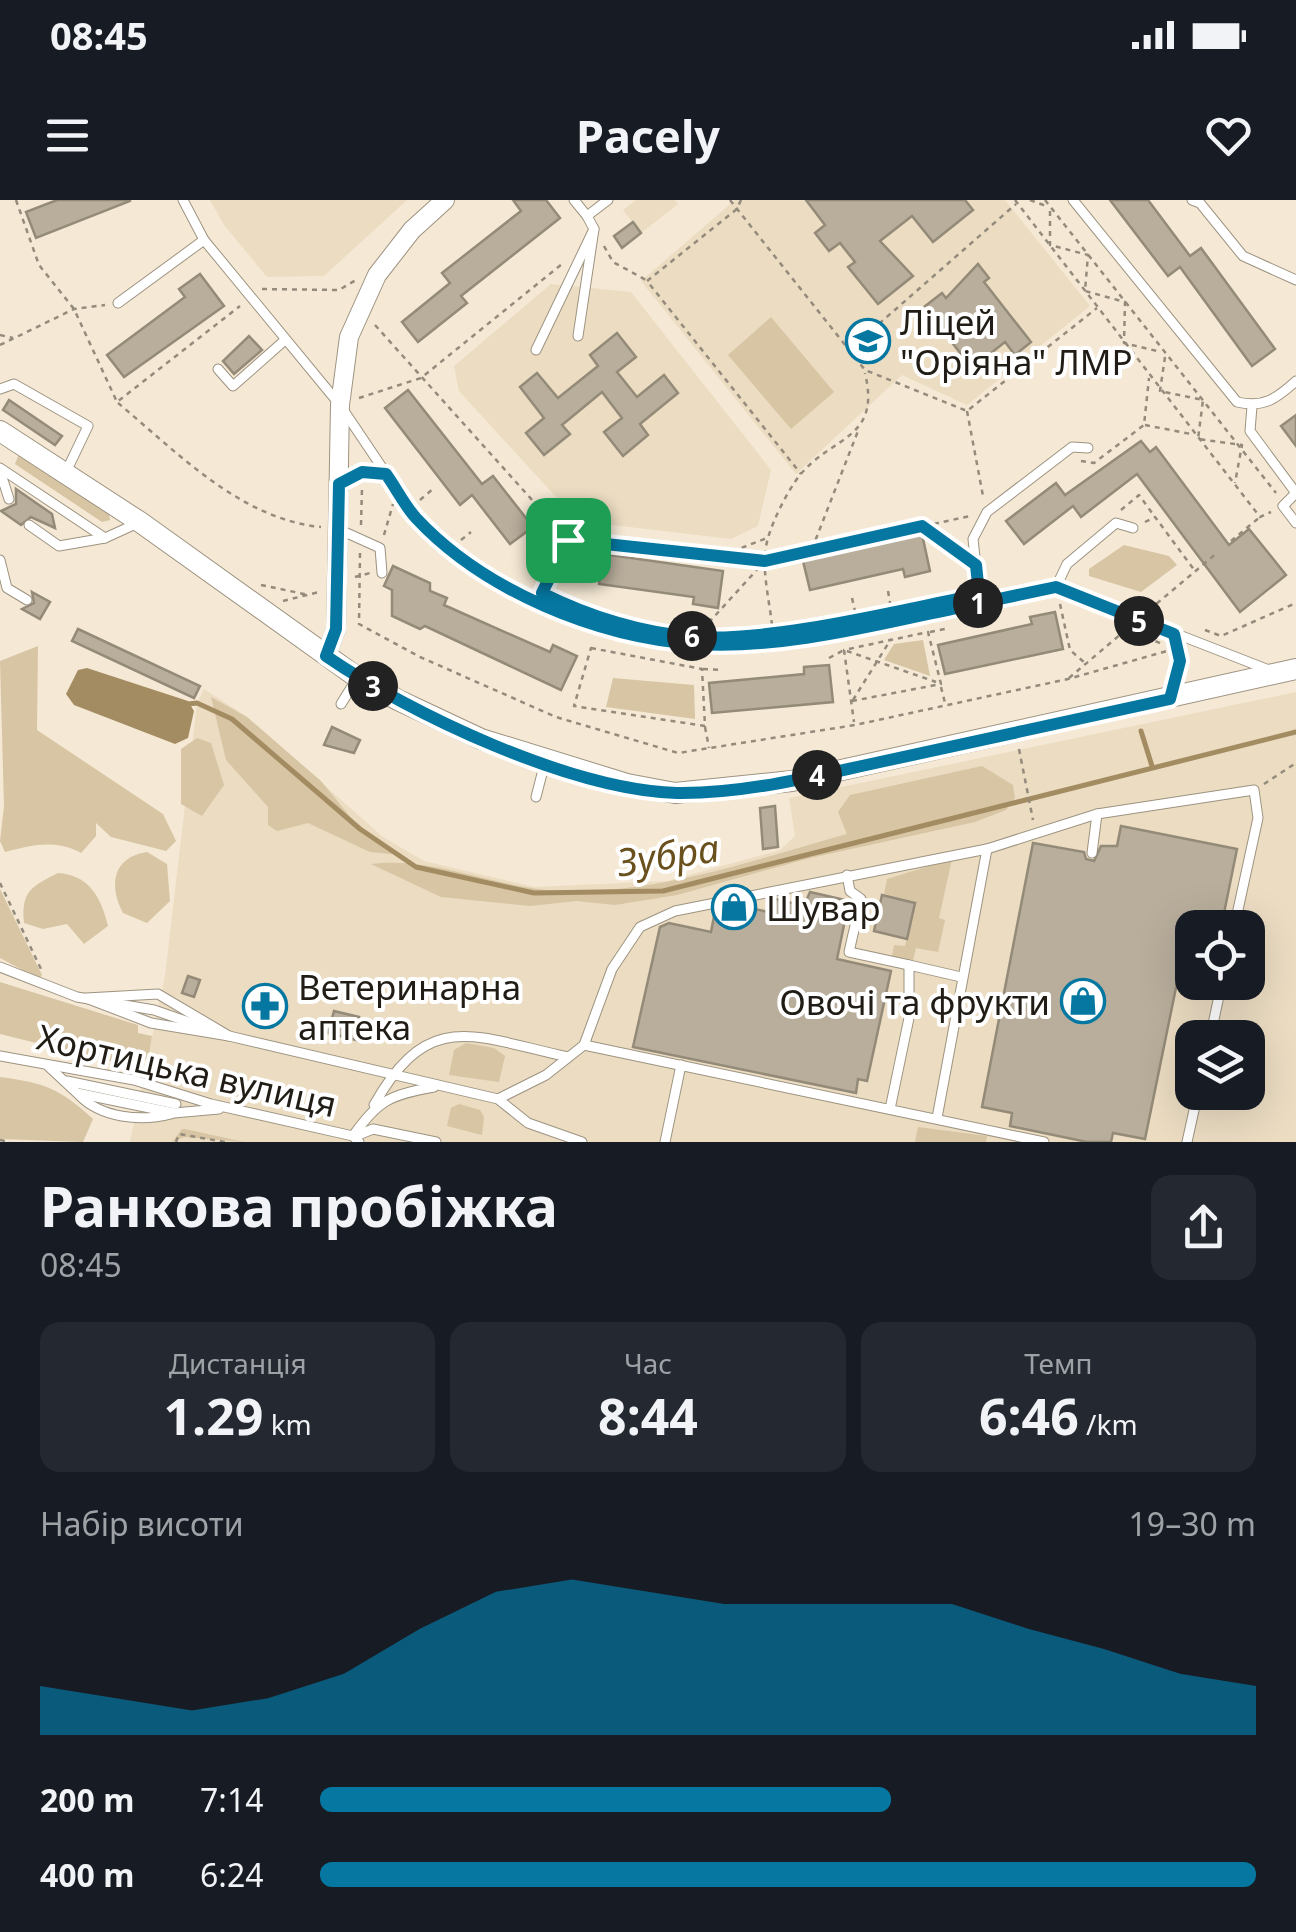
<!DOCTYPE html>
<html lang="uk">
<meta charset="utf-8">
<style>
body{margin:0;font-family:"Noto Sans",sans-serif;background:#242831;color:#f1f3f6;height:100vh;display:flex;flex-direction:column;font-size:38px;white-space:nowrap}
*{box-sizing:border-box;margin:0}
p{font-size:32px;color:#9ea1a6}
.icon{flex:none;width:55px;height:55px;fill:none;stroke:currentColor;stroke-width:2;stroke-linecap:round;stroke-linejoin:round}
.map{position:relative;height:942px;overflow:hidden}
.panel{display:flex;flex-direction:column;background:#171b24;flex:1}
.panel>*{flex:none}
.fabs{position:absolute;left:1175px;top:710px;display:grid;gap:20px}
.fabs a{display:grid;place-items:center;width:90px;height:90px;border-radius:20px;background:#171b24;box-shadow:0 10px 40px #0002;font-size:50px}
.pin{position:absolute;display:grid;place-items:center;width:85px;height:85px;color:#fff;margin:-42px;border-radius:20px;box-shadow:0 5px 15px #0006}
.km{position:absolute;width:50px;height:50px;margin:-25px;border-radius:50%;background:#222;color:#fff;font-size:28px;line-height:50px;text-align:center}
.round{display:grid;place-items:center;flex:none;width:105px;height:105px;border-radius:20px;background:#242831}
.head{display:flex;align-items:center;justify-content:space-between;height:170px;padding:0 40px}
h1{font-size:55px;font-weight:700;line-height:75px}
.metrics{display:grid;grid-template-columns:repeat(3,1fr);gap:15px;height:170px;padding:10px 40px}
.metrics div{display:grid;align-content:center;border-radius:20px;background:#242831;text-align:center}
.metrics b{font-size:50px;font-weight:700}
.metrics small{font-size:28px;font-weight:400}
.metrics p{font-size:28px}
.chart{height:280px;padding:20px 40px}
.chart p{display:flex;justify-content:space-between}
.chart svg{width:100%;height:180px;margin-top:10px;fill:#0577a1;opacity:.7}
ul{padding:0 40px;list-style:none;font-size:32px}
li{display:grid;grid-template-columns:160px 120px 1fr;align-items:center;height:75px}
li i{height:25px;border-radius:12px;background:#0577a1}
.status{display:flex;justify-content:space-between;align-items:center;height:70px;padding:0 50px;background:#171b24;direction:ltr}
.status svg{height:28px;fill:currentColor}
header{display:flex;justify-content:space-between;align-items:center;height:130px;padding:0 40px;background:#171b24;font-size:45px;font-weight:700}
.map>svg:first-child{display:block}
.built{fill:#ebdcc2;fill-rule:evenodd}
.green{fill:#d7c5a4}
.water{fill:#a48c62}
.lines{fill:none;stroke-linecap:round;stroke-linejoin:round}
.stream{stroke:#a48c62;stroke-width:5}
.building{fill:#b9ae9c;stroke:#948a78;stroke-width:2.5}
.service-casing{stroke:#9d9380;stroke-width:11}
.minor-casing{stroke:#9d9380;stroke-width:20}
.tertiary-casing{stroke:#9d9380;stroke-width:22}
.path{stroke:#948b7d;stroke-width:2.5;stroke-dasharray:5 5;stroke-linecap:butt}
.service{stroke:#fff;stroke-width:9}
.minor{stroke:#fff;stroke-width:18}
.tertiary{stroke:#fff;stroke-width:20}
.route-casing{stroke:#fff;stroke-width:20}
.route{stroke:#0577a1;stroke-width:12}
.labels{text-anchor:middle;dominant-baseline:central;stroke-width:8;stroke-linejoin:round;paint-order:stroke}
.poi-label{font-size:35px;fill:#211d16;stroke:#fff;text-anchor:start}
.street-label{font-size:35px;fill:#211d16;stroke:#fff}
.water-label{font-size:38px;font-style:italic;fill:#69501c;stroke:#fff}
</style>
<div class="status"><b>08:45</b><svg viewBox="0 0 49 12"><path d="M0 12V9h3v3zM5 12V6h3v6zM10 12V3h3v9zM15 12V0h3v12zM26 1h20v11H26zM47 4h2v5h-2z"/></svg></div>
<header><svg class="icon" aria-label="menu" viewBox="0 0 24 24"><path d="M4 6h16M4 12h16M4 18h16"/></svg>Pacely<svg class="icon" aria-label="heart" viewBox="0 0 24 24"><path d="M12 20l-8-8c-3-5 5-10 8-4 3-6 11-1 8 4z"/></svg></header>
<div class="map">
<svg width="1296" height="942" viewBox="0 0 1296 942">
<rect width="100%" height="100%" fill="#f5e9d5"/>
<!-- built -->
<g class="built">
<polygon points="210,0 407,0 324,76 267,77 224,25"/>
<polygon points="636,0 675,0 678,4 641,33 623,10"/>
<polygon points="735,0 1005,0 1090,106 967,205 902,175 796,274 641,81"/>
<polygon points="551,84 631,92 771,270 758,326 731,339 578,321 459,191 454,166"/>
<path d="M204,489L246,516L383,637L424,661L535,687L667,681L780,650L795,636L789,598L1296,492V942H130L165,776L197,503ZM1192,728H1248V782H1192ZM1192,838H1248V892H1192Z"/>
</g>
<!-- green -->
<g class="green">
<polygon points="771,117 834,192 791,229 728,155"/>
<polygon points="19,254 109,313 110,320 102,322 15,264"/>
<polygon points="1124,345 1169,356 1177,365 1141,392 1089,376 1089,369"/>
<polygon points="923,440 930,476 884,460 894,444"/>
<path d="M38,446L37,530L163,614L176,641L166,651L111,637L96,623V636L81,653C56,639 32,645 5,652L0,641L4,606L0,461Z"/>
<polygon points="613,478 694,485 695,519 606,507"/>
<polygon points="211,497 247,517 321,581 360,629 401,655 370,652 308,623 277,631 268,625 268,607 226,560"/>
<polygon points="197,538 211,543 224,585 202,616 181,604 181,549"/>
<path d="M982,566L1013,585L1015,598L1006,610L975,622L810,658L677,695L615,705L576,701L530,706L441,697L371,664C435,656 497,689 561,691C660,694 754,660 847,634L838,612L850,595Z"/>
<path d="M147,652L167,664L170,701L147,723L123,713C108,685 113,657 147,652Z"/>
<polygon points="952,659 939,718 945,720 938,752 916,748 913,760 892,756 894,745 905,746 916,702 884,694 887,679"/>
<path d="M58,673C89,675 101,697 108,726L84,744L67,724L43,729L24,723C21,691 31,687 58,673Z"/>
<polygon points="0,689 42,775 39,779 0,758"/>
<polygon points="0,782 138,825 138,833 152,836 148,860 132,857 129,866 0,834"/>
<polygon points="466,843 494,848 505,856 499,882 449,875 454,850"/>
<path d="M0,877C45,883 59,888 93,919L83,942L0,939Z"/>
<polygon points="459,904 480,910 484,917 482,935 447,926 451,908"/>
<polygon points="918,927 987,936 986,942 915,942"/>
<polygon points="182,929 185,929 244,942 184,937 172,942"/>
</g>
<!-- water -->
<polygon class="water" points="87,468 188,501 194,511 188,538 175,544 74,505 66,494 78,470"/>
<g class="lines">
<!-- stream -->
<g class="stream">
<polyline points="188,504 197,503 232,519 360,629 416,667 534,693 663,691 1296,532"/>
<polyline points="1141,531 1152,566"/>
</g>
</g>
<!-- building -->
<g class="building">
<polygon points="57,0 130,0 130,1 36,38 26,12"/>
<polygon points="513,0 546,0 560,18 461,96 467,103 418,142 402,122 450,83 442,73 521,11"/>
<polygon points="806,0 965,0 973,10 933,42 912,16 880,41 913,76 878,104 848,67 855,62 840,43 829,51 815,33 825,25"/>
<polygon points="1110,0 1148,0 1190,56 1201,48 1275,149 1252,166 1180,67 1168,76"/>
<polygon points="633,22 641,33 622,48 614,36"/>
<polygon points="978,64 989,78 984,82 1031,142 1015,155 1005,142 972,168 924,107 942,93 946,98"/>
<polygon points="200,74 224,106 124,177 107,155 185,97 179,89"/>
<polygon points="617,133 636,157 617,172 637,197 664,175 678,193 640,224 648,235 623,256 604,232 622,218 602,192 562,225 570,234 544,255 526,233 544,218 520,187 537,173 558,198 598,166 590,155"/>
<polygon points="249,136 262,150 234,174 223,161"/>
<polygon points="408,190 482,284 493,276 533,327 510,344 472,295 460,305 385,208"/>
<polygon points="9,200 62,236 55,245 3,210"/>
<polygon points="1296,215 1296,246 1281,226"/>
<polygon points="1141,241 1150,252 1156,247 1229,345 1249,329 1286,375 1240,412 1137,274 1081,317 1073,306 1024,344 1006,321 1056,283 1065,295"/>
<polygon points="16,289 52,314 55,328 31,317 21,325 1,311 16,304"/>
<polygon points="922,334 930,371 905,377 903,369 810,390 803,361"/>
<polygon points="603,354 723,371 718,408 693,404 694,397 599,384"/>
<polygon points="393,366 430,383 430,391 447,398 444,405 550,452 553,445 577,456 561,490 425,426 420,429 392,416 392,390 384,386"/>
<polygon points="32,392 50,402 40,419 22,409 34,403"/>
<polygon points="1055,412 1063,449 945,474 938,445 1032,424 1030,417"/>
<polygon points="78,429 200,486 194,498 72,441"/>
<polygon points="829,465 833,502 712,513 709,483 804,474 804,467"/>
<polygon points="332,527 360,540 354,553 324,545"/>
<polygon points="775,606 778,647 763,649 760,608"/>
<polygon points="1121,626 1237,649 1221,728 1192,728 1192,736 1187,734 1145,939 1113,933 1111,942 1087,942 1010,926 1012,913 982,907 1033,643 1084,652 1086,659 1094,661 1101,646 1117,646"/>
<polygon points="810,692 849,701 837,759 891,771 867,881 858,879 856,893 633,847 660,727 669,723 711,732 715,711 743,716 745,707 773,713 776,699 804,706"/>
<polygon points="882,695 915,703 907,739 874,731"/>
<polygon points="188,776 200,780 194,797 182,793"/>
<polygon points="334,811 359,817 357,826 367,829 364,842 328,833"/>
</g>
<g class="lines">
<defs>
<g id="service">
<polyline points="183,0 204,40 340,205 416,318 482,373 586,423 693,444 740,443 888,421 1056,387 1269,470"/>
<polyline points="574,0 587,16 608,0"/>
<path d="M1073,0L1237,202C1264,208 1276,199 1296,181"/>
<polyline points="1192,0 1200,3 1243,56 1296,80"/>
<polyline points="118,103 204,40"/>
<polyline points="578,136 594,29 587,16"/>
<polyline points="536,150 594,29"/>
<polyline points="218,169 233,186 285,140"/>
<polyline points="0,189 14,184 88,226 66,272"/>
<polyline points="1252,206 1250,231 1296,293 1283,306 1296,323"/>
<polyline points="0,268 105,338"/>
<polyline points="0,271 9,299"/>
<polyline points="339,284 362,272 386,274"/>
<polyline points="29,325 59,346 105,338 138,323"/>
<polyline points="338,329 380,348 382,373"/>
<polyline points="0,360 7,388 27,400"/>
<polyline points="1056,387 1067,364 1116,323 1133,328"/>
<polyline points="980,403 973,339 987,312 1072,247 1088,248"/>
<polyline points="1171,496 1180,461 1174,434"/>
<polyline points="341,504 356,480"/>
<polyline points="536,597 545,562"/>
<polyline points="1092,653 1097,614"/>
<polyline points="847,675 850,691 861,699 849,752 909,765"/>
<polyline points="0,767 77,797 154,810 229,836 498,899 528,923 582,942"/>
<polygon points="158,794 229,836 151,823 86,798"/>
<polyline points="1210,838 1222,782"/>
<polyline points="584,845 1044,942"/>
<polyline points="0,856 134,880 211,904 353,936 359,942"/>
<polyline points="48,866 77,893 174,913 219,909"/>
<polyline points="67,881 176,904"/>
<path d="M79,895C101,918 141,922 171,914"/>
<polyline points="498,899 546,875 584,845 612,769 640,727 675,711 987,649 1097,614 1254,590 1258,618 1234,728"/>
<path d="M374,905C429,807 475,837 568,857"/>
<polyline points="890,909 909,818 909,765 961,777"/>
<polyline points="937,918 987,649"/>
<path d="M353,936C378,900 390,895 434,887"/>
<polyline points="356,936 373,929 436,942"/>
<polyline points="665,942 681,865"/>
<polyline points="1187,942 1198,892"/>
</g>
<polyline id="minor" points="326,456 336,429 340,205 349,137 377,75 412,30 445,0"/>
<polyline id="tertiary" points="0,231 140,322 358,478 398,500 481,539 627,584 675,593 792,581 1296,469"/>
</defs>
<!-- service casing -->
<use href="#service" class="service-casing"/>
<!-- minor casing -->
<use href="#minor" class="minor-casing"/>
<!-- tertiary casing -->
<use href="#tertiary" class="tertiary-casing"/>
<!-- path -->
<g class="path">
<polyline points="16,0 39,65 74,109 117,202 240,106"/>
<polyline points="730,0 865,170 967,211 1097,108"/>
<polyline points="741,0 737,9 647,81 801,274"/>
<polyline points="1015,0 1260,317 1271,312"/>
<polyline points="1030,0 1046,6"/>
<polyline points="1045,0 1276,293"/>
<polyline points="1050,11 1050,45 1088,55 1085,91 1125,102 1124,143 1161,152"/>
<polyline points="604,46 613,62 646,80"/>
<polyline points="262,89 339,90 356,80"/>
<polyline points="375,125 568,340 765,361 970,316"/>
<polyline points="0,135 13,138"/>
<polyline points="0,145 74,109 105,105"/>
<polyline points="849,150 1016,4"/>
<polyline points="1165,157 1160,191 1203,200 1198,239 1242,245 1235,283"/>
<polyline points="359,198 421,178 562,64"/>
<path d="M118,203C177,252 240,319 321,327"/>
<polyline points="967,211 983,296"/>
<polyline points="1145,225 1191,234"/>
<polyline points="1081,261 1094,263 1144,225 1149,178"/>
<polyline points="420,300 434,288"/>
<polyline points="1121,310 1139,295 1155,317"/>
<polyline points="1145,322 1155,317 1195,371"/>
<polyline points="361,325 362,288"/>
<polyline points="923,327 961,354"/>
<polyline points="384,335 393,304"/>
<polyline points="461,340 471,332"/>
<polyline points="1231,341 1260,317"/>
<polyline points="812,349 858,231"/>
<polyline points="360,353 359,424 420,457 556,517 678,553 855,525 1068,479 1167,451"/>
<polyline points="723,355 767,338"/>
<polyline points="355,377 370,373"/>
<polyline points="261,385 309,395"/>
<polyline points="544,388 568,341"/>
<polyline points="888,391 891,408"/>
<polyline points="852,398 855,411"/>
<polyline points="283,401 319,392"/>
<polyline points="1060,404 1070,450 1085,463"/>
<polyline points="1149,410 1217,353"/>
<path d="M772,425C769,397 760,365 768,338C773,320 788,290 800,275C833,235 881,240 865,173"/>
<polyline points="1128,429 1162,444"/>
<polyline points="702,430 764,362"/>
<polyline points="1205,430 1221,436 1296,403"/>
<polyline points="930,432 945,429"/>
<polygon points="591,448 702,469 705,526 574,506"/>
<polyline points="829,458 844,450 936,482"/>
<polyline points="703,469 723,470"/>
<polyline points="1069,478 1128,428"/>
<polyline points="941,487 945,503"/>
<polyline points="853,500 891,439"/>
<polyline points="852,501 941,484 928,432 844,450 854,522"/>
<polyline points="705,527 709,548"/>
<polyline points="1019,549 1033,620"/>
<polyline points="1264,584 1296,563"/>
<polyline points="0,683 41,769"/>
<polyline points="0,940 10,942"/>
<polyline points="176,942 179,934 225,942"/>
</g>
<!-- service -->
<use href="#service" class="service"/>
<!-- minor -->
<use href="#minor" class="minor"/>
<!-- tertiary -->
<use href="#tertiary" class="tertiary"/>
</g>
<g class="lines">
<defs>
<path id="route" d="M568,340L765,361L922,326L976,365L980,403C889,421 789,450 695,444C597,437 484,391 416,318C405,306 396,288 386,274L362,272L339,284L336,429L326,456C412,515 572,590 677,593C745,594 814,576 880,562C977,541 1073,520 1170,499L1180,461L1174,434L1056,387L980,403L978,395C900,410 774,442 696,437C644,434 588,416 542,393L568,340"/>
</defs>
<!-- route casing -->
<use href="#route" class="route-casing"/>
<!-- route -->
<use href="#route" class="route"/>
</g>
<!-- icons -->
<defs>
<symbol id="school-ring" viewBox="-11 -11 22 22"><circle r="9.5" fill="#fff" stroke="#0577a1" stroke-width="1.5"/><path d="M0-5L7-2L0 1L-7-2ZM-4 1L0 2.5L4 1V4Q0 6-4 4Z" fill="#0577a1"/></symbol>
<symbol id="shop-ring" viewBox="-11 -11 22 22"><circle r="9.5" fill="#fff" stroke="#0577a1" stroke-width="1.5"/><path d="M-5-2.5h2.3a2.7 3.5 0 0 1 5.4 0H5L5.5 6h-11ZM-1.5-2.5h3a1.5 2.3 0 0 0-3 0Z" fill="#0577a1"/></symbol>
<symbol id="pharmacy-ring" viewBox="-11 -11 22 22"><circle r="9.5" fill="#fff" stroke="#0577a1" stroke-width="1.5"/><path d="M-2-6h4v4h4v4h-4v4h-4v-4h-4v-4h4Z" fill="#0577a1"/></symbol>
</defs>
<g fill-rule="evenodd">
<use href="#school-ring" x="843" y="116" width="50" height="50"/>
<use href="#shop-ring" x="709" y="682" width="50" height="50"/>
<use href="#shop-ring" x="1058" y="776" width="50" height="50"/>
<use href="#pharmacy-ring" x="240" y="781" width="50" height="50"/>
</g>
<g class="labels">
<!-- poi labels -->
<g class="poi-label">
<text x="900" y="121">Ліцей<tspan x="900" dy="40">"Оріяна" ЛМР</tspan></text>
<text x="766" y="707">Шувар</text>
<text x="298" y="786">Ветеринарна<tspan x="298" dy="40">аптека</tspan></text>
<text x="1050" y="801" text-anchor="end">Овочі та фрукти</text>
</g>
<!-- street labels -->
<g class="street-label">
<text transform="translate(187 870) rotate(13)">Хортицька вулиця</text>
</g>
<!-- water labels -->
<g class="water-label">
<text transform="translate(668 654) rotate(-9)">Зубра</text>
</g>
</g>
</svg>
<div class="fabs">
<a><svg class="icon" aria-label="locate" viewBox="0 0 24 24"><circle cx="12" cy="12" r="6"/><path d="M12 2v4M12 18v4M2 12h4M18 12h4"/></svg></a>
<a><svg class="icon" aria-label="layers" viewBox="0 0 24 24"><path d="M12 4l9 5-9 5-9-5zM3 14l9 5 9-5"/></svg></a>
</div>
<div class="pin" style="left:568px;top:340px;background:#1e9e55"><svg class="icon" aria-label="arrive" viewBox="0 0 24 24"><path d="M6 21V4h12l-3 4 3 4H6"/></svg></div>
<b class="km" style="left:978px;top:403px">1</b>
<b class="km" style="left:373px;top:486px">3</b>
<b class="km" style="left:817px;top:575px">4</b>
<b class="km" style="left:1139px;top:421px">5</b>
<b class="km" style="left:692px;top:436px">6</b>
</div>
<section class="panel">
<div class="head"><div><h1>Ранкова пробіжка</h1><p>08:45</p></div><a class="round"><svg class="icon" aria-label="share" viewBox="0 0 24 24"><path d="M12 15V3M7 8l5-5 5 5M5 13v7h14v-7"/></svg></a></div>
<div class="metrics">
<div><p>Дистанція</p><b>1.29<small> km</small></b></div>
<div><p>Час</p><b>8:44</b></div>
<div><p>Темп</p><b>6:46<small> /km</small></b></div>
</div>
<div class="chart"><p><span>Набір висоти</span>19–30 m</p>
<svg viewBox="0 0 160 44" preserveAspectRatio="none"><path d="M0 44V32L10 35L20 38L30 35L40 29L50 18L60 9L70 6L80 9L90 12L100 12L110 12L120 12L130 18L140 23L150 29L160 32V44z"/></svg>
</div>
<ul>
<li><b>200 m</b>7:14<i style="width:61%"></i></li>
<li><b>400 m</b>6:24<i style="width:100%"></i></li>
</ul>
</section>
